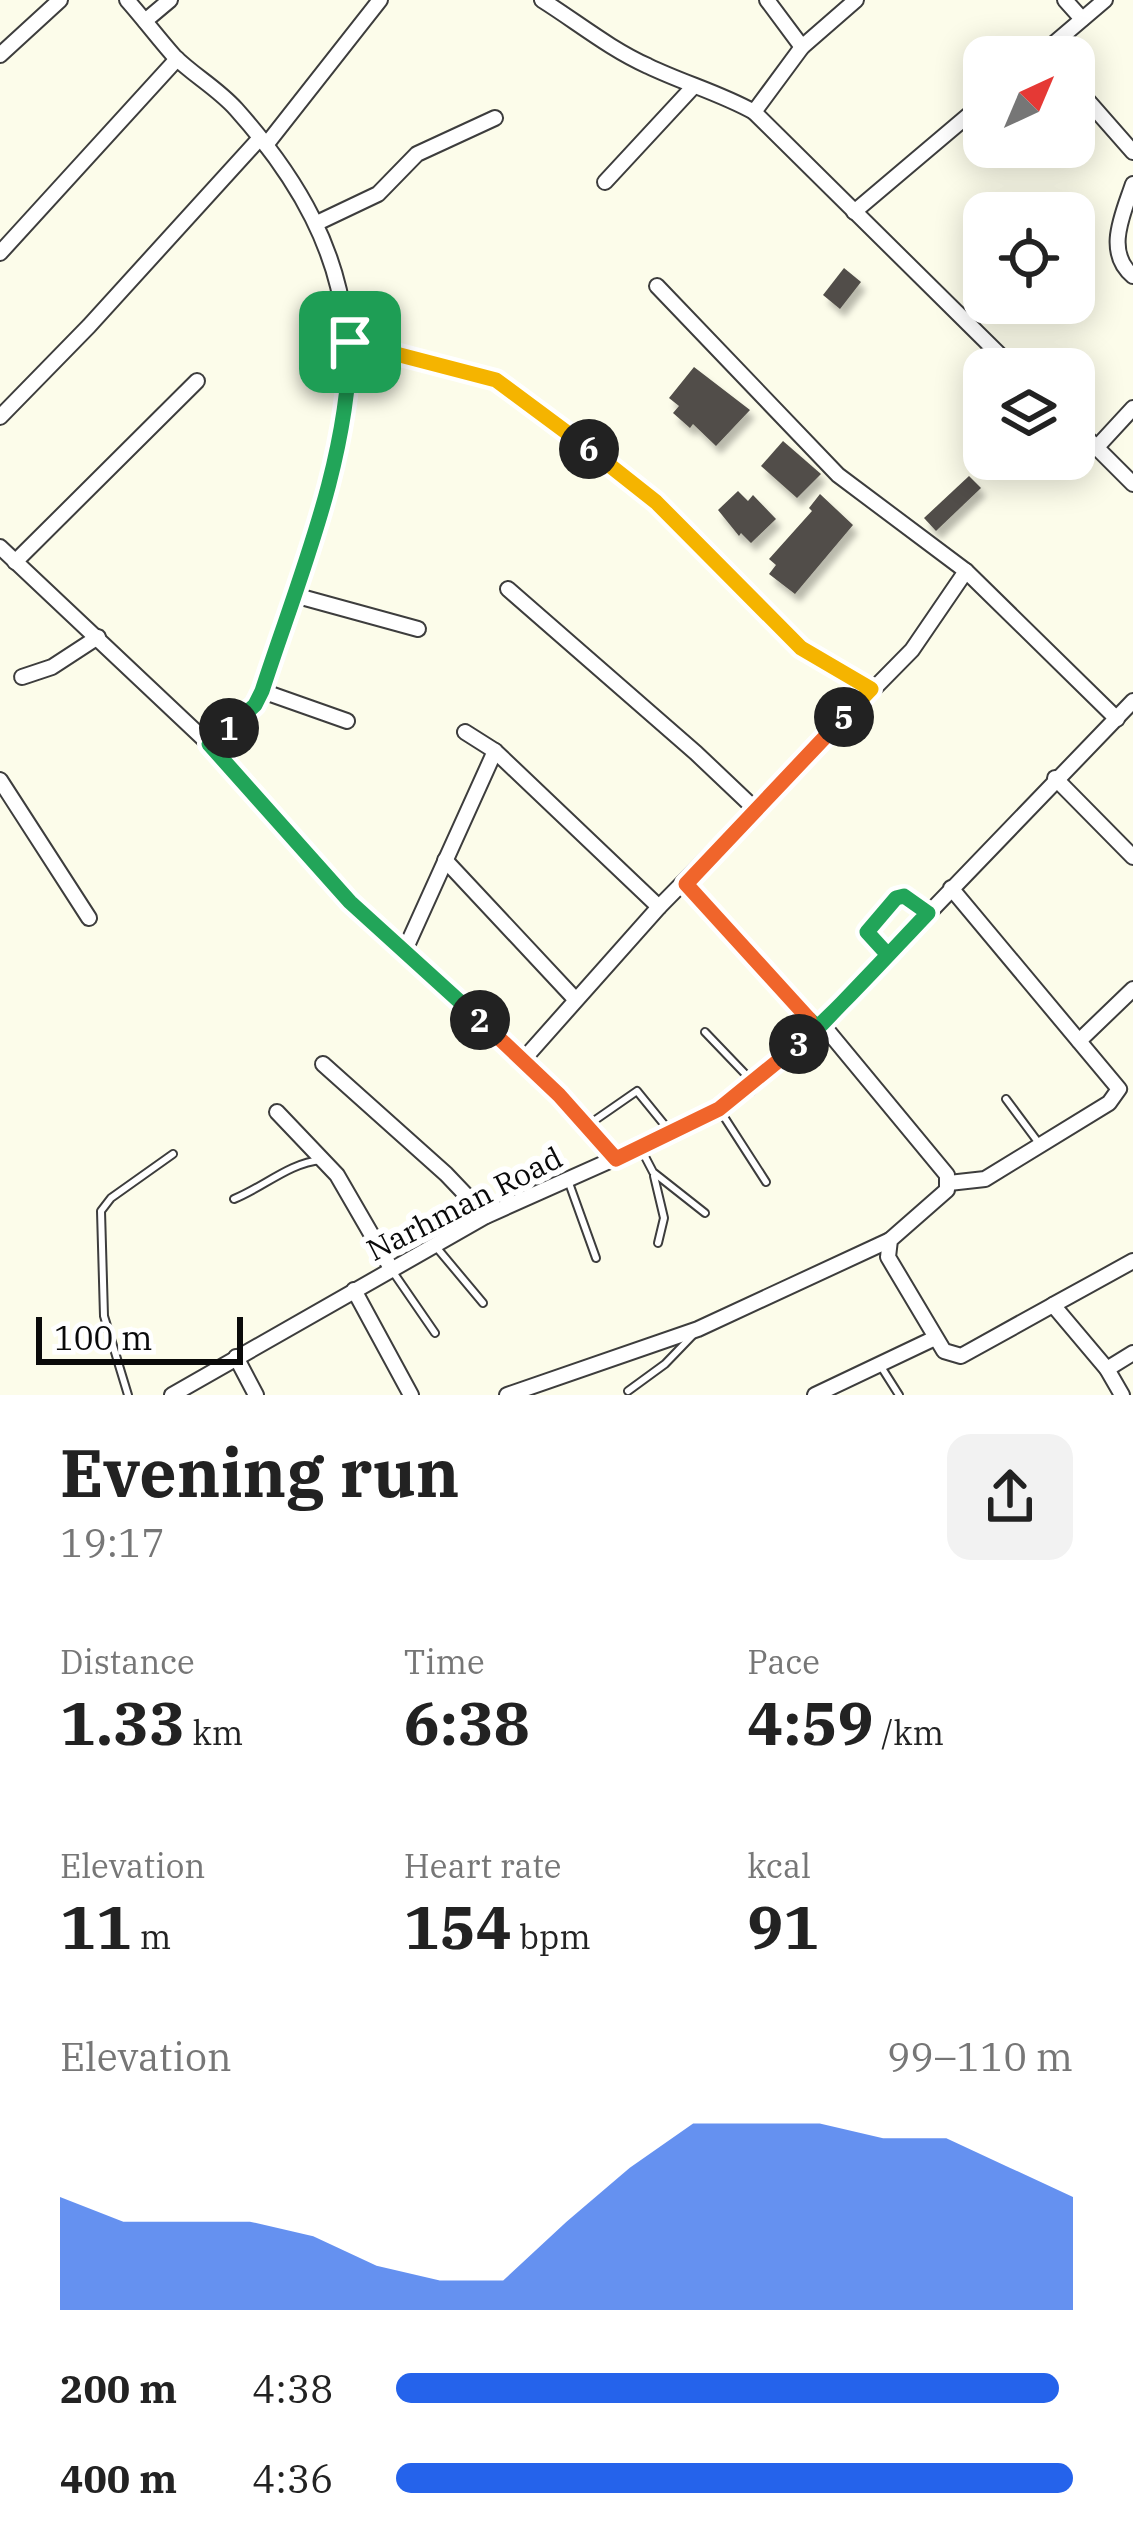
<!DOCTYPE html>
<meta charset="utf-8">
<style>
body{margin:0;font-family:"IBM Plex Serif",serif;background:#f2f2f2;color:#222;height:100vh;display:flex;flex-direction:column;font-size:45px;white-space:nowrap}
*{box-sizing:border-box;margin:0}
p{font-size:39px;color:#767676}
.icon{flex:none;width:66px;height:66px;fill:none;stroke:currentColor;stroke-width:2;stroke-linecap:round;stroke-linejoin:round}
.map{position:relative;height:1395px;overflow:hidden}
.drawer{display:flex;flex-direction:column;background:#fff;flex:1}
.drawer>*{flex:none}
.needle{width:78px;rotate:44deg}
.tools{position:absolute;left:963px;top:36px;display:grid;gap:24px}
.tools a{display:grid;place-items:center;width:132px;height:132px;border-radius:24px;background:#fff;box-shadow:0 6px 30px #0003;font-size:60px}
.scale{position:absolute;left:36px;bottom:30px;width:207px;box-sizing:border-box;padding-left:12px;border:6px solid #0a0a0a;border-top:0;font-size:33px;line-height:42px;white-space:nowrap;color:#0a0a0a;-webkit-text-stroke:9px #fff;paint-order:stroke}
.pin{position:absolute;display:grid;place-items:center;width:102px;height:102px;color:#fff;margin:-51px;border-radius:24px;box-shadow:0 6px 18px #0006}
.km{position:absolute;width:60px;height:60px;margin:-30px;border-radius:50%;background:#222;color:#fff;font-size:33px;line-height:60px;text-align:center}
.round{display:grid;place-items:center;flex:none;width:126px;height:126px;border-radius:24px;background:#f2f2f2}
.headline{display:flex;align-items:center;justify-content:space-between;height:204px;padding:0 60px}
h1{font-size:66px;font-weight:700;line-height:90px}
.stats{display:grid;grid-template-columns:repeat(3,1fr);gap:18px;height:204px;padding:12px 60px}
.stats div{display:grid;align-content:center}
.stats b{font-size:60px;font-weight:700}
.stats small{font-size:33px;font-weight:400}
.stats p{font-size:33px}
.chart{height:336px;padding:24px 60px}
.chart p{display:flex;justify-content:space-between}
.chart svg{width:100%;height:216px;margin-top:12px;fill:#2563eb;opacity:.7}
ul{padding:0 60px;list-style:none;font-size:39px}
li{display:grid;grid-template-columns:192px 144px 1fr;align-items:center;height:90px}
li i{height:30px;border-radius:15px;background:#2563eb}
.map>svg:first-child{display:block}
.building{fill:#514d48;filter:url(#shadow)}
.lines{fill:none;stroke-linecap:round;stroke-linejoin:round}
.lane-casing{stroke:#3d3d3d;stroke-width:10}
.street-casing{stroke:#3d3d3d;stroke-width:18}
.path{stroke:#2c2c2c;stroke-width:3;stroke-dasharray:12 6;stroke-linecap:butt}
.lane{stroke:#fff;stroke-width:6}
.street{stroke:#fff;stroke-width:14}
.split-1-casing{stroke:#fff;stroke-width:24}
.split-2-casing{stroke:#fff;stroke-width:24}
.split-3-casing{stroke:#fff;stroke-width:24}
.split-4-casing{stroke:#fff;stroke-width:24}
.split-5-casing{stroke:#fff;stroke-width:24}
.split-6-casing{stroke:#fff;stroke-width:24}
.split-7-casing{stroke:#fff;stroke-width:24}
.split-1{stroke:#22a559;stroke-width:15}
.split-2{stroke:#22a559;stroke-width:15}
.split-3{stroke:#f0652b;stroke-width:15}
.split-4{stroke:#22a559;stroke-width:15}
.split-5{stroke:#f0652b;stroke-width:15}
.split-6{stroke:#f5b400;stroke-width:15}
.split-7{stroke:#f5b400;stroke-width:15}
.labels{text-anchor:middle;dominant-baseline:central;stroke-width:12;stroke-linejoin:round;paint-order:stroke}
.street-label{font-size:30px;fill:#0a0a0a;stroke:#fff}
</style>
<div class="map">
<svg width="1133" height="1395" viewBox="0 0 1133 1395">
<defs>
<filter id="shadow"><feDropShadow dx="5" dy="8" stdDeviation="3" flood-color="#0004"/></filter>
</defs>
<rect width="100%" height="100%" fill="#fcfcea"/>
<!-- building -->
<g class="building">
<polygon points="844,268 861,282 840,309 823,295"/>
<polygon points="694,367 750,410 716,446 693,424 690,428 673,413 679,406 669,398"/>
<polygon points="783,441 821,474 797,498 761,466"/>
<polygon points="969,476 981,488 936,531 924,518"/>
<polygon points="738,491 748,501 753,495 776,519 751,543 741,533 739,536 718,510"/>
<polygon points="820,494 853,525 795,594 769,574 776,565 769,559 812,511 809,508"/>
</g>
<g class="lines">
<defs>
<g id="lane">
<polyline points="888,955 870,937 868,928 900,895 925,911"/>
<polyline points="705,1032 752,1081"/>
<polyline points="1006,1099 1038,1142"/>
<polyline points="719,1109 766,1182"/>
<polyline points="588,1125 637,1091 672,1134"/>
<polyline points="641,1149 653,1172 705,1213"/>
<polyline points="654,1176 664,1218 658,1243"/>
<polyline points="569,1183 596,1258"/>
<path d="M234,1199C264,1187 289,1163 321,1160"/>
<polyline points="437,1248 483,1303"/>
<polyline points="393,1272 435,1333"/>
<polyline points="880,1365 899,1395"/>
<polyline points="628,1391 665,1364 692,1336"/>
<polyline points="128,1395 104,1316 101,1211 111,1198 173,1154"/>
</g>
<g id="street">
<path d="M127,0C143,18 158,38 174,56C193,75 217,88 236,109C370,259 370,382 304,564C290,604 277,668 256,702C245,719 225,731 209,744"/>
<path d="M542,0C577,22 610,49 648,66C683,83 720,93 754,112L1014,369"/>
<polyline points="767,0 802,47"/>
<polyline points="1065,0 1082,19"/>
<polyline points="145,21 170,0"/>
<polyline points="0,55 60,0"/>
<polyline points="1038,57 1105,0"/>
<polyline points="1074,85 1133,152"/>
<polyline points="754,112 802,47 856,0"/>
<polyline points="266,145 380,0"/>
<polyline points="605,182 694,86"/>
<path d="M1133,184C1123,214 1104,252 1133,276"/>
<polyline points="854,212 984,102"/>
<polyline points="317,223 378,194 417,154 495,118"/>
<polyline points="0,253 177,59"/>
<polyline points="657,286 838,475 966,571 1117,719"/>
<polyline points="350,342 496,380 656,502 801,648 871,689"/>
<polyline points="0,417 89,326 260,138"/>
<polyline points="1074,425 1133,484"/>
<polyline points="1097,447 1133,408"/>
<polyline points="0,547 209,744 350,902 559,1095 616,1159"/>
<polyline points="15,562 197,381"/>
<polyline points="508,589 696,753 755,809"/>
<polyline points="294,595 418,629"/>
<polyline points="22,677 52,667 98,637"/>
<polyline points="262,691 347,721"/>
<polyline points="465,732 495,751 659,907"/>
<polyline points="1055,778 1133,857"/>
<polyline points="0,780 89,918"/>
<polyline points="445,860 575,999"/>
<polyline points="405,950 495,751"/>
<polyline points="822,1024 947,1175 947,1190 890,1240 888,1257 944,1351 961,1356 1053,1305 1107,1369 1122,1395"/>
<polyline points="1079,1041 1133,989"/>
<polyline points="523,1060 659,907 912,650 966,571"/>
<polyline points="323,1064 446,1174 486,1216"/>
<polyline points="277,1112 337,1175 392,1270"/>
<polyline points="949,1183 985,1179 1109,1103 1119,1089 951,888"/>
<polyline points="354,1290 411,1395"/>
<polyline points="1053,1305 1133,1261"/>
<polyline points="236,1357 256,1395"/>
<polyline points="1107,1369 1133,1353"/>
<polyline points="172,1395 486,1216 699,1121 749,1088 822,1024 1133,701"/>
<polyline points="507,1395 698,1329 890,1240"/>
<polyline points="815,1395 935,1338"/>
</g>
</defs>
<!-- lane casing -->
<use href="#lane" class="lane-casing"/>
<!-- street casing -->
<use href="#street" class="street-casing"/>
<!-- path -->
<polyline class="path" points="695,894 810,1020"/>
<!-- lane -->
<use href="#lane" class="lane"/>
<!-- street -->
<use href="#street" class="street"/>
</g>
<g class="lines">
<defs>
<path id="split-1" d="M229,728L255,705L262,691C299,577 348,463 350,342"/>
<polyline id="split-2" points="229,728 209,744 350,902 480,1020"/>
<polyline id="split-3" points="480,1020 559,1095 616,1159 719,1109 799,1044"/>
<path id="split-4" d="M799,1044C845,1003 886,957 928,913L904,896L896,898L867,932L888,955L822,1024L818,1028L809,1019"/>
<polyline id="split-5" points="809,1019 686,884 844,717"/>
<polyline id="split-6" points="589,449 656,502 801,648 871,689 844,717"/>
<polyline id="split-7" points="350,342 496,380 589,449"/>
</defs>
<!-- split-1 casing -->
<use href="#split-1" class="split-1-casing"/>
<!-- split-2 casing -->
<use href="#split-2" class="split-2-casing"/>
<!-- split-3 casing -->
<use href="#split-3" class="split-3-casing"/>
<!-- split-4 casing -->
<use href="#split-4" class="split-4-casing"/>
<!-- split-5 casing -->
<use href="#split-5" class="split-5-casing"/>
<!-- split-6 casing -->
<use href="#split-6" class="split-6-casing"/>
<!-- split-7 casing -->
<use href="#split-7" class="split-7-casing"/>
<!-- split-1 -->
<use href="#split-1" class="split-1"/>
<!-- split-2 -->
<use href="#split-2" class="split-2"/>
<!-- split-3 -->
<use href="#split-3" class="split-3"/>
<!-- split-4 -->
<use href="#split-4" class="split-4"/>
<!-- split-5 -->
<use href="#split-5" class="split-5"/>
<!-- split-6 -->
<use href="#split-6" class="split-6"/>
<!-- split-7 -->
<use href="#split-7" class="split-7"/>
</g>
<g class="labels">
<!-- street labels -->
<g class="street-label">
<text transform="translate(464 1203) rotate(-27)">Narhman Road</text>
</g>
</g>
</svg>
<div class="tools">
<a><svg class="needle" viewBox="-14 -14 28 28"><path d="M0-13l5 13h-10z" fill="#e53935"/><path d="M0 13l5-13h-10z" fill="#767676"/></svg></a>
<a><svg class="icon" aria-label="locate" viewBox="0 0 24 24"><circle cx="12" cy="12" r="6"/><path d="M12 2v4M12 18v4M2 12h4M18 12h4"/></svg></a>
<a><svg class="icon" aria-label="layers" viewBox="0 0 24 24"><path d="M12 4l9 5-9 5-9-5zM3 14l9 5 9-5"/></svg></a>
</div>
<div class="scale">100 m</div>
<div class="pin" style="left:350px;top:342px;background:#1e9e55"><svg class="icon" aria-label="arrive" viewBox="0 0 24 24"><path d="M6 21V4h12l-3 4 3 4H6"/></svg></div>
<b class="km" style="left:229px;top:728px">1</b>
<b class="km" style="left:480px;top:1020px">2</b>
<b class="km" style="left:799px;top:1044px">3</b>
<b class="km" style="left:844px;top:717px">5</b>
<b class="km" style="left:589px;top:449px">6</b>
</div>
<section class="drawer">
<div class="headline"><div><h1>Evening run</h1><p>19:17</p></div><a class="round"><svg class="icon" aria-label="share" viewBox="0 0 24 24"><path d="M12 15V3M7 8l5-5 5 5M5 13v7h14v-7"/></svg></a></div>
<div class="stats">
<div><p>Distance</p><b>1.33<small> km</small></b></div>
<div><p>Time</p><b>6:38</b></div>
<div><p>Pace</p><b>4:59<small> /km</small></b></div>
</div>
<div class="stats">
<div><p>Elevation</p><b>11<small> m</small></b></div>
<div><p>Heart rate</p><b>154<small> bpm</small></b></div>
<div><p>kcal</p><b>91</b></div>
</div>
<div class="chart"><p><span>Elevation</span>99–110 m</p>
<svg viewBox="0 0 160 44" preserveAspectRatio="none"><path d="M0 44V21L10 26L20 26L30 26L40 29L50 35L60 38L70 38L80 26L90 15L100 6L110 6L120 6L130 9L140 9L150 15L160 21V44z"/></svg>
</div>
<ul>
<li><b>200 m</b>4:38<i style="width:98%"></i></li>
<li><b>400 m</b>4:36<i style="width:100%"></i></li>
</ul>
</section>
